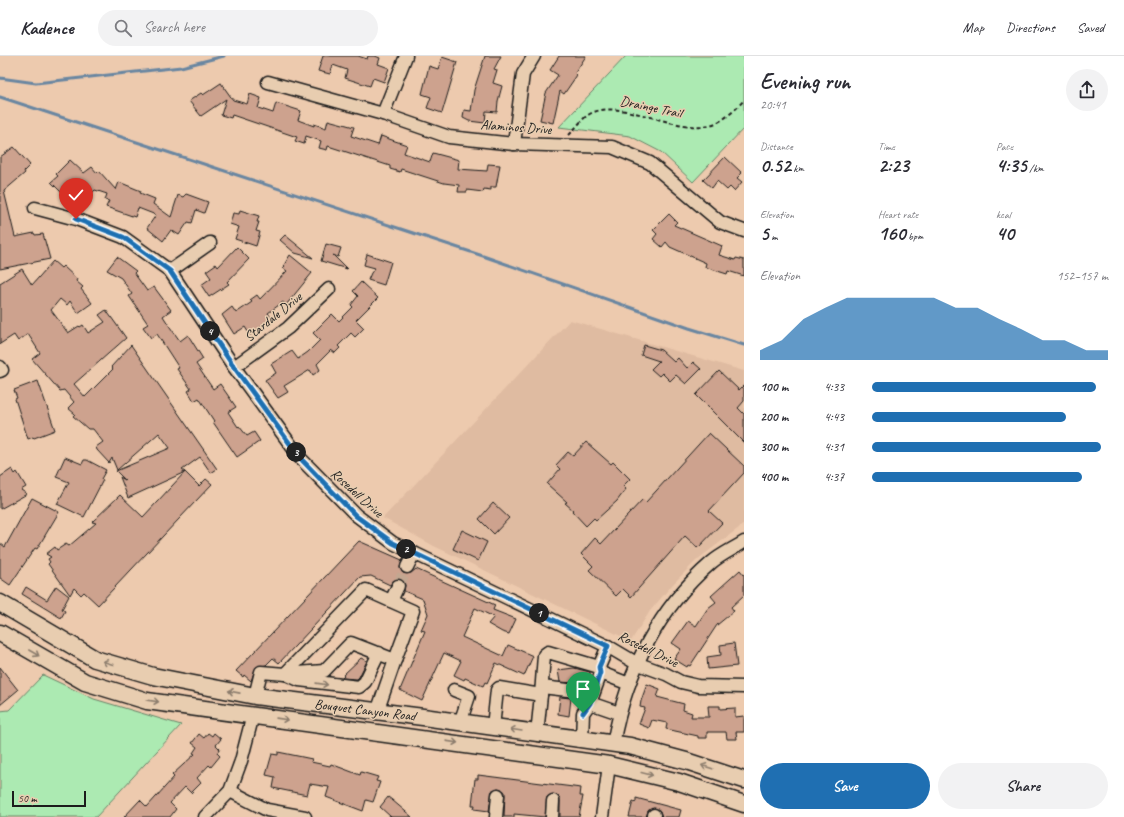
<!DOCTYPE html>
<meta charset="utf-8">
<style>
body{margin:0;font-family:Caveat,sans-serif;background:#f2f2f3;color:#2b2b33;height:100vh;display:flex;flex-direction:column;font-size:15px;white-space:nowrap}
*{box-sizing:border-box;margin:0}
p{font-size:13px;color:#7c7c81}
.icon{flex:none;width:22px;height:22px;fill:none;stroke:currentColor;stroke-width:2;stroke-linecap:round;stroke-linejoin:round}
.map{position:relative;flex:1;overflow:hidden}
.panel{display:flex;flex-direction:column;background:#fff;width:380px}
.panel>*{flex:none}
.scale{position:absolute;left:12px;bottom:10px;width:74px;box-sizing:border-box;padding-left:4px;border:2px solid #1c1c1c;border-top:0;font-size:11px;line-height:14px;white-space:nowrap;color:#1c1c1c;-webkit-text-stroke:3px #e8cdb0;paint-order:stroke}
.pin{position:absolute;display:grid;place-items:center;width:34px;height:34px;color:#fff;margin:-41px -17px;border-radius:50% 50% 50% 0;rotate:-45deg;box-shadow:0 0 4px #0007}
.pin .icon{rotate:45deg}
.km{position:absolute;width:20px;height:20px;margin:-10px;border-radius:50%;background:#222;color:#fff;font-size:11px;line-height:20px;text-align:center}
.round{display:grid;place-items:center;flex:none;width:42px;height:42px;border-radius:21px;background:#f2f2f3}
.head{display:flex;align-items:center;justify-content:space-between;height:68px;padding:0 16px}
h1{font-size:22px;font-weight:700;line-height:30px}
.metrics{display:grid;grid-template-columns:repeat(3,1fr);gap:6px;height:68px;padding:4px 16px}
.metrics div{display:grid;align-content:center}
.metrics b{font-size:20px;font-weight:700}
.metrics small{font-size:11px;font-weight:400}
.metrics p{font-size:11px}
.chart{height:112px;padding:8px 16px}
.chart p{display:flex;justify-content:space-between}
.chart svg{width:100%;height:72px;margin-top:4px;fill:#1f6fb2;opacity:.7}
.action{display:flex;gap:8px;margin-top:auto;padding:8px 16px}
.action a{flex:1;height:46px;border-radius:24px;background:#1f6fb2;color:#fff;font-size:16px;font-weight:700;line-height:46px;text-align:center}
.action a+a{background:#f2f2f3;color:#2b2b33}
ul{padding:0 16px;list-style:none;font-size:13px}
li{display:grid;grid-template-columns:64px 48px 1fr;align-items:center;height:30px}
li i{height:10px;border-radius:5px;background:#1f6fb2}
header{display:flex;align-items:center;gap:24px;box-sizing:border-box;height:56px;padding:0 20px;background:#fff;border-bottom:1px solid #e1e1e2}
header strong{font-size:19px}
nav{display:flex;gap:22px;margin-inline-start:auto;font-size:14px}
.search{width:280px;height:36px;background:#f2f2f3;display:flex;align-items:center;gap:10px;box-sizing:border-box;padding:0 14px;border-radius:22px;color:#7c7c81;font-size:15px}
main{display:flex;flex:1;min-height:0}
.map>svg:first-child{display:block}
.built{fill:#dfbba1}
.green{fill:#aceab2;stroke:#648367}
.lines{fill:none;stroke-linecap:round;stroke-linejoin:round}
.stream{stroke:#6986a1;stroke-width:3}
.building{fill:#cda28e;stroke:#1c1c1c}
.minor-tunnel{stroke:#c3a791;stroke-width:12;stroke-dasharray:12 6;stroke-linecap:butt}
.minor-casing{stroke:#1c1c1c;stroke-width:15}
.major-casing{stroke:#1c1c1c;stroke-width:19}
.path{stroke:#1c1c1c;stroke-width:2;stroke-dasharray:4 3;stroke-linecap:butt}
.minor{stroke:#e8cdb0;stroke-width:12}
.major{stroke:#e8cdb0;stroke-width:16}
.oneway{stroke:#8c7d6d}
.route-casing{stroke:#fff;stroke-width:8}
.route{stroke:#1f6fb2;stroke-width:5}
.labels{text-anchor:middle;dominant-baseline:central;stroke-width:3;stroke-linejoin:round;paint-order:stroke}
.street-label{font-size:14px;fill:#1c1c1c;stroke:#e8cdb0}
</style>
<header>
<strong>Kadence</strong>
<div class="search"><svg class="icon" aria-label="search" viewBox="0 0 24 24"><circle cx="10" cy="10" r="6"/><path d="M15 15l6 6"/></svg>Search here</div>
<nav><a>Map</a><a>Directions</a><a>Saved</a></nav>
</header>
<main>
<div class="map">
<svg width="744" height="761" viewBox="0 0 744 761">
<rect width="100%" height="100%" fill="#edcaae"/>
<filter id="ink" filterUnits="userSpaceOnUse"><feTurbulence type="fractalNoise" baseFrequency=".025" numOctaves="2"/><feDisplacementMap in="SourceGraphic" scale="8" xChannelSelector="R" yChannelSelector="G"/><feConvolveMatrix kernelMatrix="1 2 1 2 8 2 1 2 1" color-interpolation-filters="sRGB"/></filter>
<g filter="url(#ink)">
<!-- built -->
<polygon class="built" points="570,264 744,315 744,468 698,503 673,528 650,555 631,585 434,490 383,462"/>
<!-- green -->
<g class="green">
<polygon points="626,0 744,0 744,72 693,126 661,96 630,80 559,71"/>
<polygon points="43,619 94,643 181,669 96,761 0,761 0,655 9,654"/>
</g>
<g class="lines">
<!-- stream -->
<g class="stream">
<polyline points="0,22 36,27 181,11 224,0"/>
<polyline points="0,41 483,200 689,272 744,289"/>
</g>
</g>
<!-- building -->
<g class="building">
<polygon points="323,0 358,0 367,3 368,0 375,0 380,2 378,8 389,12 384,26 373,22 370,30 345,22 347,14 333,9 330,18 318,15"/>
<polygon points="485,0 501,0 494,13 497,14 493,27 502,30 498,45 497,56 486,55 485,67 469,65 463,62 464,54 471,55 474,34"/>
<polygon points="559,0 586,0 575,17 577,19 564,38 560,35 553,67 540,64 546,37 558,19 550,14"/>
<polygon points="442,1 457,6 442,57 427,52 431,41 422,38 429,10 438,13"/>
<polygon points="221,27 233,44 247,48 250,38 261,42 258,52 273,57 276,47 301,55 298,64 314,70 314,68 326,72 328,64 343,68 354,71 351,80 378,89 381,80 392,84 407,89 404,97 430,106 433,97 459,104 458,113 487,115 488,108 500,109 496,131 491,131 491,134 484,133 483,136 467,134 467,136 458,136 459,129 444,127 401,113 400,116 390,113 390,110 328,90 327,94 319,92 321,85 306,80 304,88 295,85 297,81 232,59 231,62 221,59 226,43 201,60 189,45 201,37 203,39"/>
<polygon points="14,91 30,109 24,115 25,117 4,135 15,181 34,177 35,179 43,178 50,203 0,213 0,101"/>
<polygon points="725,101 742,117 737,122 742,126 734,135 730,131 727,134 717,125 712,132 703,124"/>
<polygon points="70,104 84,117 92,111 97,117 99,115 116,134 119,126 141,135 140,137 155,143 153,148 171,161 178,139 183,141 186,138 208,146 204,157 196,154 192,167 188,166 179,179 171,174 163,185 147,172 156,159 138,152 135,161 106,151 109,145 105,144 107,138 95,134 87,142 81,136 76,142 66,132 61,136 51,126 58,120 56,118"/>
<polygon points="240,154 259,160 257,166 259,166 256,175 260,176 256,190 235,183 239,171 230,168 233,157 239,158"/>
<polygon points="669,158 677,166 674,169 722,190 719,199 735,204 736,202 744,204 744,220 728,215 727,218 705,211 706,207 670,191 666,186 662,191 653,183 657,178 653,174"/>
<polygon points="285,179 313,202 295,197 280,184"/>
<polygon points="326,188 341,192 338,201 333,199 347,213 321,205"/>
<polygon points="237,191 249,203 227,226 229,228 209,241 201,229 211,222 206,215 216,208 218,211"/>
<polygon points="367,198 391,206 384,229 368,224 371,217 375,212 364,209"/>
<polygon points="290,199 312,217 286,249 283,246 268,257 272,263 250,279 245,271 234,278 222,259 232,251 236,257 252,246 250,244 257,239 260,243 287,215 283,212 285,210 284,209"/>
<polygon points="117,201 136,215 134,217 147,235 154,231 171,254 163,260 170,271 180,285 188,279 203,303 196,308 213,333 220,328 236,351 228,356 238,371 239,370 247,380 254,376 260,385 237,401 213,366 214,365 199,342 194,345 188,335 191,333 177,313 179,312 157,278 151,282 143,271 148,268 129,240 132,238 121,222 107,214"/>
<polygon points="53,205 61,212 63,210 77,223 76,225 83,231 81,233 92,247 78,257 70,245 67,249 60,243 51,254 68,277 79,270 80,271 83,269 88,277 105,266 99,259 106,254 126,282 74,328 85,341 113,313 111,311 131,289 217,413 211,417 200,401 182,414 185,416 128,442 120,421 125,424 116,415 170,392 159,377 117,414 112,402 109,407 97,394 96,391 103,386 93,373 88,373 73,360 75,358 68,352 74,346 64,334 60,335 32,303 40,297 28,278 18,285 14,279 0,288 0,227 22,213 32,229"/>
<polygon points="361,226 378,242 356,264 364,272 355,281 351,277 338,290 340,292 335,297 331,294 317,308 320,314 313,319 310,314 284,330 288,336 278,342 265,324 276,317 271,308 292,295 298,303 308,296 320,284 313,277 332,258 339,265 353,251 351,249 358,240 353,235"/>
<polygon points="644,289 661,294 674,306 678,302 687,312 693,306 701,313 686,328 676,319 670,325 662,317 659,320 651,313 659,305 641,299"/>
<polygon points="719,315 739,334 744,329 744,345 738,352 744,358 744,387 696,339"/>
<polygon points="38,325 55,374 34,382 33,381 28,383 15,343 17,342 14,334"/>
<polygon points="709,377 744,410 744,417 709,455 722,467 698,492 685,480 631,541 623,533 616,540 589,514 593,510 581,498 595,482 601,488 643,443 646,446"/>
<polygon points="586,386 611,408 613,406 630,423 623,430 626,433 617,445 596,464 594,462 586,470 572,455 573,454 565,447 567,446 547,428 560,413 556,409 568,396 573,400"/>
<polygon points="65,401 82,408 84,404 87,404 106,414 101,423 103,424 84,461 57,448 69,426 56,421"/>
<polygon points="12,413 15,418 17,416 26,431 21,434 27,438 0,453 0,421"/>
<polygon points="185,416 199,430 206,423 212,428 98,549 84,536 81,539 74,532 70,539 48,508 50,506 48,503 51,501 46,498 55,491 57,494 66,488 69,490 96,467 92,466 120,439 143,461"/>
<polygon points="32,442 59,456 37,493 35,492 10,529 0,522 0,487 5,491"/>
<polygon points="493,447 509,462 494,478 479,463"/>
<polygon points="462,474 487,486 478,505 453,493"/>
<polygon points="359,485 402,504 400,512 403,517 411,517 416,513 495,549 493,554 516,563 509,578 502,576 488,568 494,561 475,552 462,581 503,600 508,589 533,600 524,620 496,607 487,627 485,626 483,630 465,622 464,624 454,619 461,605 444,597 422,645 400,634 425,575 421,574 428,558 423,543 404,535 405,529 402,523 394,524 390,529 371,520 360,521 279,607 273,602 266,609 256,611 251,625 244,619 243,621 236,615"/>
<polygon points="740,514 744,519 744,539 731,551 734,555 717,569 690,610 688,609 687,611 674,603 681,593 672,587 688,565 696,570 708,552 716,546 711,540"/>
<polygon points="56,530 69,540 62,553 65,555 61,562 22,538 26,531 47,544"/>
<polygon points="734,587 737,610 708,613 707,601 721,599 720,589"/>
<polygon points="361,602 367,605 359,621 357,623 342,622 344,620 343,619"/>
<polygon points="0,611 18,634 0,649"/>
<polygon points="574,612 590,616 590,625 575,627 560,626 558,614"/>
<polygon points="647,628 660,633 657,641 684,648 683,654 692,657 691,661 709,661 708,650 720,650 720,653 735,652 735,661 744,660 744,676 736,676 737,683 727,683 726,676 707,676 707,682 698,682 698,680 666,673 667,667 652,664 649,672 639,668 645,652 640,651 641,645"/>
<polygon points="560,641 571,642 569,660 558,658"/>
<polygon points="208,677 212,680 214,677 221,683 216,689 220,693 217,697 220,700 211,711 209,709 197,722 201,727 191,737 185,731 170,747 176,753 170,761 124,761 140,744 147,751 174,721 172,719 195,698 193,697 197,691 192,687 199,678 204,682"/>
<polygon points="278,696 312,703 311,706 330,710 331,708 360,719 361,716 378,721 376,725 380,726 373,746 366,744 363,755 326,741 329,731 310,728 307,739 273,732 275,721 266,719 272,698 278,699"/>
<polygon points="478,719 581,732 580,740 583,740 579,761 560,761 560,742 553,738 547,741 545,761 514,758 514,761 504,761 505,736 498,732 492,735 489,755 474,753 475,749 472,749 475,723 478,723"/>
<polygon points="388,741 392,744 412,761 391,761 380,751"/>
<polygon points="636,742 681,754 679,761 662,761 660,755 654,752 648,755 646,761 629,761 633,745 636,746"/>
</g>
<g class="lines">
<!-- minor-tunnel -->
<polyline class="minor-tunnel" points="398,530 407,511"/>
<defs>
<g id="minor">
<polyline points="268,26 383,58 449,81 514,88 612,91 650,107 720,166 744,175"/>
<polyline points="383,58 406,0"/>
<polyline points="514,88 523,18 534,0"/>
<polyline points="35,152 76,163 123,181 170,215 234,311 301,403 356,459 393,487 609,591 636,607 666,618 681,626 698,630 744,631"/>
<polyline points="170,215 210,187"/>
<polyline points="0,311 2,314 0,315"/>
<polyline points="234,311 288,272 329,233"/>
<polyline points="407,511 414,497"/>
<polyline points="391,545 398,530"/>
<polyline points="601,617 629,628"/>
<polyline points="285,618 366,534 413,555 395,604"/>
<polyline points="288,619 299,624 359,631 365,626 379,597"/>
<polyline points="542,631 593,637"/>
<polyline points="454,634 469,640 460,667"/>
<polyline points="255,640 261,616 285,618 324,615 351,587 395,604 377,656"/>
<polyline points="590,647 619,657"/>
<polyline points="493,671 497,634 499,632 541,639 544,599 548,596 599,611"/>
<polyline points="537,678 541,639"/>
<polyline points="582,684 583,657 590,647 601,617 599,611 608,590"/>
<path d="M613,688C626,618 657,554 711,507C720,499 733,493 744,486"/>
<polyline points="230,735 267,754 305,761"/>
<polyline points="205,761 230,735 241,705 253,659"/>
<polyline points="496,761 498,739"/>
<polyline points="552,761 553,745"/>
<polyline points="602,761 609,709"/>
<polyline points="654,761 654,759"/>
</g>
<g id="major">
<polyline points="0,547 95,603 153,620 255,640 423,661 630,690 686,705 744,724"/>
<polyline points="0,577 85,626 147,645 609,709 679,726 744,748"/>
</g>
</defs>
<!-- minor casing -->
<use href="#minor" class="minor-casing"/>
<!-- major casing -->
<use href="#major" class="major-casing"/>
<!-- path -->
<path class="path" d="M569,79C575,73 581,64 588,59C621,38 682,84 718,66C728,61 737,52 744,44"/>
<!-- minor -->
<use href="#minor" class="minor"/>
<!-- major -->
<use href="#major" class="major"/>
</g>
<!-- one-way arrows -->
<defs><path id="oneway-shaft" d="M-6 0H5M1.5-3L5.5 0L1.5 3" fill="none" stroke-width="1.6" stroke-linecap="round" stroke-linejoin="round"/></defs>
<g class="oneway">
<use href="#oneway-shaft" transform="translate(34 597) rotate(30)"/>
<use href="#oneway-shaft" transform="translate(108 607) rotate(-163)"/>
<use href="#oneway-shaft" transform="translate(322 628) rotate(8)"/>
<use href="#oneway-shaft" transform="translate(234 636) rotate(-169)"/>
<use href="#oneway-shaft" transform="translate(153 645) rotate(8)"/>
<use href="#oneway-shaft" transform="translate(282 663) rotate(8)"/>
<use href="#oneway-shaft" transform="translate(516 674) rotate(-171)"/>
<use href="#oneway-shaft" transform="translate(452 686) rotate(8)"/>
<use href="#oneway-shaft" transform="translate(707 711) rotate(-162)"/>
<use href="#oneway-shaft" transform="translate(647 718) rotate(14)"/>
</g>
</g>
<g class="lines" filter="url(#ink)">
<defs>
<polyline id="route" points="76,163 123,181 170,215 234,311 301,403 356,460 393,487 608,590 599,611 600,617 590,647 583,657"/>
</defs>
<!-- route casing -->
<use href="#route" class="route-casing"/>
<!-- route -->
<use href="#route" class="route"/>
</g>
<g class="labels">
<!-- street labels -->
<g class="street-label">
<text transform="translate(651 51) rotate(12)">Drainge Trail</text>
<text transform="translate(516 71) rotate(4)">Alaminos Drive</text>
<text transform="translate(273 261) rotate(-39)">Stardale Drive</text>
<text transform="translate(357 437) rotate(42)">Rosedell Drive</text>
<text transform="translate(648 593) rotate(26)">Rosedell Drive</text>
<text transform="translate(365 654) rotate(7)">Bouquet Canyon Road</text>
</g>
</g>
</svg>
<div class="scale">50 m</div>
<div class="pin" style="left:583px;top:657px;background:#1e9e55"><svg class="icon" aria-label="arrive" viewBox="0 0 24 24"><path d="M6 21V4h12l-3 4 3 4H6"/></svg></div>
<div class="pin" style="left:76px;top:163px;background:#d93025"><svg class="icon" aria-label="check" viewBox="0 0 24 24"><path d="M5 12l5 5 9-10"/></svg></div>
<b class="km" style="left:539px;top:557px">1</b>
<b class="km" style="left:406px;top:493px">2</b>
<b class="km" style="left:296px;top:396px">3</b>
<b class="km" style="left:210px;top:275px">4</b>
</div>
<section class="panel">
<div class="head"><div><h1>Evening run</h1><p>20:41</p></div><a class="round"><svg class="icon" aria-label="share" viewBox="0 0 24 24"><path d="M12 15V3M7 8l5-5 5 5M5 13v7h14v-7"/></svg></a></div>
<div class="metrics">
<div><p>Distance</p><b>0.52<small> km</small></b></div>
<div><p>Time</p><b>2:23</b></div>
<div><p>Pace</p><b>4:35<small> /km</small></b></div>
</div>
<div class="metrics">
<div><p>Elevation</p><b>5<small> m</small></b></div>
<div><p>Heart rate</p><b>160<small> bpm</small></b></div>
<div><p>kcal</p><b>40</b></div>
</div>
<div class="chart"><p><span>Elevation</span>152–157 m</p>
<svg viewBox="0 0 160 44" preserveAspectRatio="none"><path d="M0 44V38L10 32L20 19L30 12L40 6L50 6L60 6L70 6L80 6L90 12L100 12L110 19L120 25L130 32L140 32L150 38L160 38V44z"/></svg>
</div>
<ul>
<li><b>100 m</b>4:33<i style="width:95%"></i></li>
<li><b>200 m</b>4:43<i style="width:82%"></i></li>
<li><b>300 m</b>4:31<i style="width:97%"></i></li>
<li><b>400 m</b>4:37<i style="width:89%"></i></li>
</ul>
<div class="action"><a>Save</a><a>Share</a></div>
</section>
</main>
